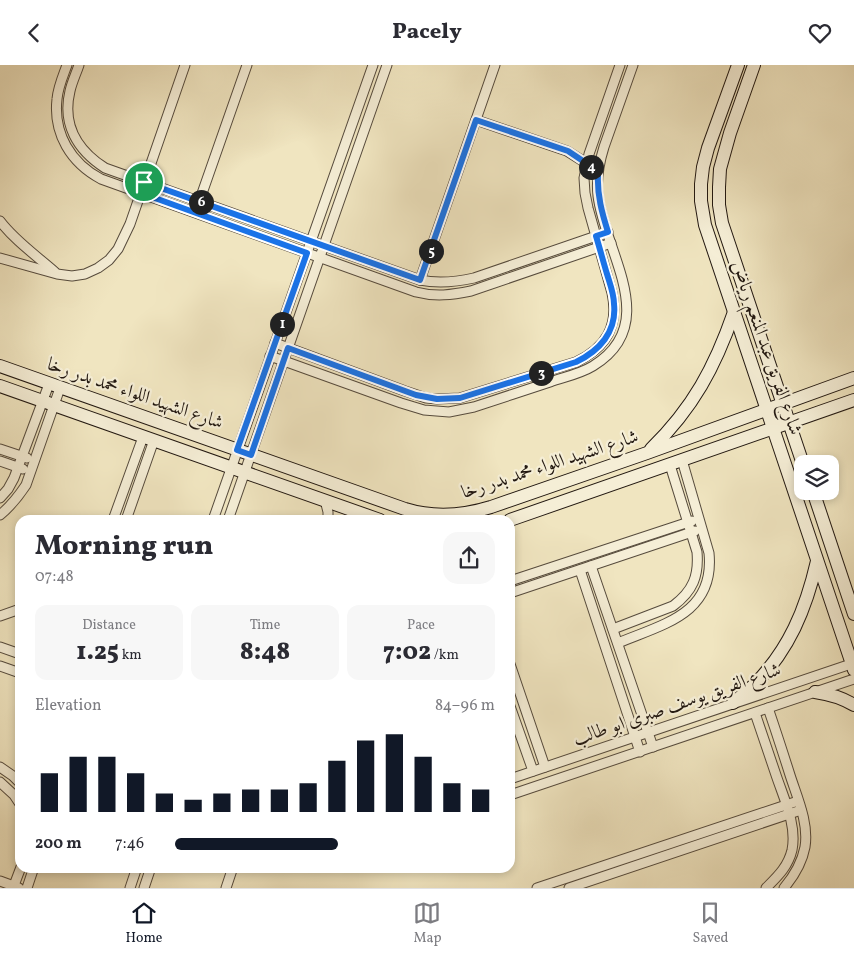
<!DOCTYPE html>
<meta charset="utf-8">
<style>
body{margin:0;font-family:Vollkorn,Amiri,serif;background:#f7f7f7;color:#2b2b33;height:100vh;display:flex;flex-direction:column;font-size:19px;white-space:nowrap}
*{box-sizing:border-box;margin:0}
p{font-size:16px;color:#7c7c81}
.icon{flex:none;width:28px;height:28px;fill:none;stroke:currentColor;stroke-width:2;stroke-linecap:round;stroke-linejoin:round}
.map{position:relative;flex:1;overflow:hidden}
.side{position:absolute;left:15px;top:450px;width:500px;height:358px;display:flex;flex-direction:column;background:#fff;border-radius:15px;box-shadow:0 2px 8px #0003}
.side>*{flex:none}
.buttons{position:absolute;left:794px;top:390px;display:grid;gap:10px}
.buttons a{display:grid;place-items:center;width:45px;height:45px;border-radius:10px;background:#fff;box-shadow:0 2px 8px #0003;font-size:25px}
.pin{position:absolute;display:grid;place-items:center;width:42px;height:42px;color:#fff;margin:-21px;border:2px solid #fff;border-radius:50%;box-shadow:0 1px 5px #0007}
.km{position:absolute;width:25px;height:25px;margin:-12px;border-radius:50%;background:#222;color:#fff;font-size:14px;line-height:25px;text-align:center}
.round{display:grid;place-items:center;flex:none;width:52px;height:52px;border-radius:15px;background:#f7f7f7}
.head{display:flex;align-items:center;justify-content:space-between;height:85px;padding:0 20px}
h1{font-size:28px;font-weight:800;line-height:38px}
.metrics{display:grid;grid-template-columns:repeat(3,1fr);gap:8px;height:85px;padding:5px 20px}
.metrics div{display:grid;align-content:center;border-radius:12px;background:#f7f7f7;text-align:center}
.metrics b{font-size:25px;font-weight:800}
.metrics small{font-size:14px;font-weight:400}
.metrics p{font-size:14px}
.chart{height:140px;padding:10px 20px}
.chart p{display:flex;justify-content:space-between}
.chart svg{width:100%;height:90px;margin-top:5px;stroke:#111827;stroke-width:6}
ul{padding:0 20px;list-style:none;font-size:16px}
li{display:grid;grid-template-columns:80px 60px 1fr;align-items:center;height:38px}
li i{height:12px;border-radius:6px;background:#111827}
header{display:flex;justify-content:space-between;align-items:center;height:65px;padding:0 20px;background:#fff;font-size:22px;font-weight:800}
.tab-bar{display:flex;justify-content:space-around;align-items:center;height:70px;border-top:1px solid #e1e1e2;background:#fff;font-size:14px;color:#7c7c81}
.tab-bar a{display:grid;justify-items:center;gap:2px}
.tab-bar .selected{color:#111827}
.map>svg:first-child{display:block}
.lines{fill:none;stroke-linecap:round;stroke-linejoin:round}
.street-casing{stroke:#564b3d;stroke-width:11}
.secondary-casing{stroke:#221811;stroke-width:14}
.street{stroke:#f5eed6;stroke-width:9}
.secondary{stroke:#f5eed6;stroke-width:12}
.route-casing{stroke:#fff;stroke-width:10}
.route{stroke:#1a73e8;stroke-width:6}
.labels{text-anchor:middle;dominant-baseline:central;stroke-width:4.5;stroke-linejoin:round;paint-order:stroke}
.street-label{font-size:19px;fill:#221811;stroke:#f5eed6}
</style>
<header><svg class="icon" aria-label="back" viewBox="0 0 24 24"><path d="M15 5l-7 7 7 7"/></svg>Pacely<svg class="icon" aria-label="heart" viewBox="0 0 24 24"><path d="M12 20l-8-8c-3-5 5-10 8-4 3-6 11-1 8 4z"/></svg></header>
<div class="map">
<svg width="854" height="823" viewBox="0 0 854 823">
<rect width="100%" height="100%" fill="#f0e5c0"/>
<filter id="stains"><feTurbulence type="fractalNoise" baseFrequency=".004" numOctaves="4"/><feColorMatrix values="0 0 0 0 .2 0 0 0 0 .09 0 0 0 0 .02 0 0 0 .5 -.17"/></filter>
<radialGradient id="worn" r=".72"><stop offset=".6" stop-color="#630" stop-opacity="0"/><stop offset="1" stop-color="#630" stop-opacity=".3"/></radialGradient>
<g class="lines">
<defs>
<g id="street">
<path d="M67,0C63,11 58,22 57,34C53,69 71,98 101,114L416,227C435,232 452,230 471,226L611,178"/>
<path d="M79,0C76,9 72,17 70,26C62,59 77,85 105,103L420,215C439,219 456,217 474,213L608,167"/>
<polyline points="476,55 567,86 586,98 597,110"/>
<polyline points="199,137 247,0"/>
<path d="M0,156C15,176 37,191 55,207"/>
<polyline points="0,193 57,209 72,211 85,209 98,203 109,195 118,184 130,159 185,0"/>
<polyline points="420,215 495,0"/>
<path d="M275,278L405,326L426,333L437,334L460,333L576,297C606,283 619,261 612,228L588,143L585,128L584,113L589,89L620,0"/>
<path d="M270,291L401,338L424,345L449,347L474,342C499,334 525,325 550,317C564,312 580,309 593,301C662,259 605,188 598,131C596,114 599,98 604,82L633,0"/>
<polyline points="0,384 27,393"/>
<polyline points="0,396 23,404"/>
<polyline points="0,433 8,424 14,413 49,319"/>
<polyline points="325,435 328,447 328,455"/>
<path d="M0,450C11,441 18,432 26,420L60,323"/>
<polyline points="113,455 143,372"/>
<polyline points="126,455 154,375"/>
<polyline points="213,455 373,0"/>
<polyline points="228,455 387,0"/>
<polyline points="591,501 653,682"/>
<polyline points="580,505 640,687"/>
<polyline points="510,516 692,456"/>
<polyline points="510,528 695,466"/>
<polyline points="0,551 20,544"/>
<path d="M613,564L673,541C693,526 699,511 697,487L670,400"/>
<path d="M618,578C663,559 715,549 709,488L682,395"/>
<polyline points="0,582 20,589"/>
<polyline points="510,599 545,702"/>
<polyline points="0,601 20,608"/>
<polyline points="510,641 533,706"/>
<path d="M768,643C776,666 783,688 790,710C797,732 809,758 805,782C802,798 794,811 784,823"/>
<path d="M755,648C762,669 769,689 776,710C784,734 797,760 792,785C788,802 777,812 766,823"/>
<polyline points="0,702 13,711 20,718"/>
<polyline points="510,714 854,598"/>
<polyline points="0,717 14,730 20,739"/>
<polyline points="510,730 854,614"/>
<polyline points="0,816 19,823"/>
<polyline points="13,823 21,802"/>
<polyline points="27,823 34,802"/>
<polyline points="130,823 137,802"/>
<polyline points="144,823 151,802"/>
<polyline points="226,823 233,802"/>
<polyline points="537,823 798,736"/>
<polyline points="569,823 801,745"/>
</g>
<g id="secondary">
<polyline points="738,0 708,83 703,102 701,119 701,136 705,160 854,605"/>
<polyline points="754,0 730,68 720,104 719,122 719,140 722,158 803,399"/>
<path d="M0,301L405,444C434,453 462,451 491,442L647,388L854,313"/>
<polyline points="0,321 380,455"/>
<path d="M651,384C693,343 715,302 734,247"/>
<polyline points="813,426 854,549"/>
<polyline points="510,455 854,335"/>
<path d="M815,627C829,629 841,632 854,640"/>
<path d="M733,638C740,632 747,626 754,620C789,585 806,544 817,496"/>
</g>
</defs>
<!-- street casing -->
<use href="#street" class="street-casing"/>
<!-- secondary casing -->
<use href="#secondary" class="secondary-casing"/>
<!-- street -->
<use href="#street" class="street"/>
<!-- secondary -->
<use href="#secondary" class="secondary"/>
</g>
<g class="lines">
<defs>
<path id="route" d="M476,55L568,86L586,98L598,110C597,130 602,148 608,167L596,171C600,184 603,196 607,209C610,219 614,229 614,239C617,267 599,286 576,297L460,333L437,334L416,330L288,283L251,390L237,385L307,188L141,128L144,117L420,215Z"/>
</defs>
<!-- route casing -->
<use href="#route" class="route-casing"/>
<!-- route -->
<use href="#route" class="route"/>
</g>
<g class="labels">
<!-- street labels -->
<g class="street-label">
<text transform="translate(766 283) rotate(71)">شارع الفريق عبد المنعم رياض</text>
<text transform="translate(135 329) rotate(19)">شارع الشهيد اللواء محمد بدر رخا</text>
<text transform="translate(550 400) rotate(-18)">شارع الشهيد اللواء محمد بدر رخا</text>
<text transform="translate(677 640) rotate(-19)">شارع الفريق يوسف صبرى ابو طالب</text>
</g>
</g>
<rect width="100%" height="100%" filter="url(#stains)"/>
<rect width="100%" height="100%" fill="url(#worn)"/>
</svg>
<div class="buttons">
<a><svg class="icon" aria-label="layers" viewBox="0 0 24 24"><path d="M12 4l9 5-9 5-9-5zM3 14l9 5 9-5"/></svg></a>
</div>
<div class="pin" style="left:144px;top:117px;background:#1e9e55"><svg class="icon" aria-label="arrive" viewBox="0 0 24 24"><path d="M6 21V4h12l-3 4 3 4H6"/></svg></div>
<b class="km" style="left:282px;top:259px">1</b>
<b class="km" style="left:541px;top:308px">3</b>
<b class="km" style="left:591px;top:102px">4</b>
<b class="km" style="left:431px;top:186px">5</b>
<b class="km" style="left:201px;top:137px">6</b>
<section class="side">
<div class="head"><div><h1>Morning run</h1><p>07:48</p></div><a class="round"><svg class="icon" aria-label="share" viewBox="0 0 24 24"><path d="M12 15V3M7 8l5-5 5 5M5 13v7h14v-7"/></svg></a></div>
<div class="metrics">
<div><p>Distance</p><b>1.25<small> km</small></b></div>
<div><p>Time</p><b>8:48</b></div>
<div><p>Pace</p><b>7:02<small> /km</small></b></div>
</div>
<div class="chart"><p><span>Elevation</span>84–96 m</p>
<svg viewBox="0 0 160 44" preserveAspectRatio="none"><path d="M5 44V25M15 44V17M25 44V17M35 44V25M45 44V35M55 44V38M65 44V35M75 44V33M85 44V33M95 44V30M105 44V19M115 44V9M125 44V6M135 44V17M145 44V30M155 44V33"/></svg>
</div>
<ul>
<li><b>200 m</b>7:46<i style="width:51%"></i></li>
</ul>
</section>
</div>
<nav class="tab-bar">
<a class="selected"><svg class="icon" aria-label="home" viewBox="0 0 24 24"><path d="M3 11l9-7 9 7M6 9v11h12V9"/></svg>Home</a>
<a><svg class="icon" aria-label="map" viewBox="0 0 24 24"><path d="M3 6l6-2 6 2 6-2v14l-6 2-6-2-6 2zM9 4v14M15 6v14"/></svg>Map</a>
<a><svg class="icon" aria-label="saved" viewBox="0 0 24 24"><path d="M7 4h10v16l-5-4-5 4z"/></svg>Saved</a>
</nav>
